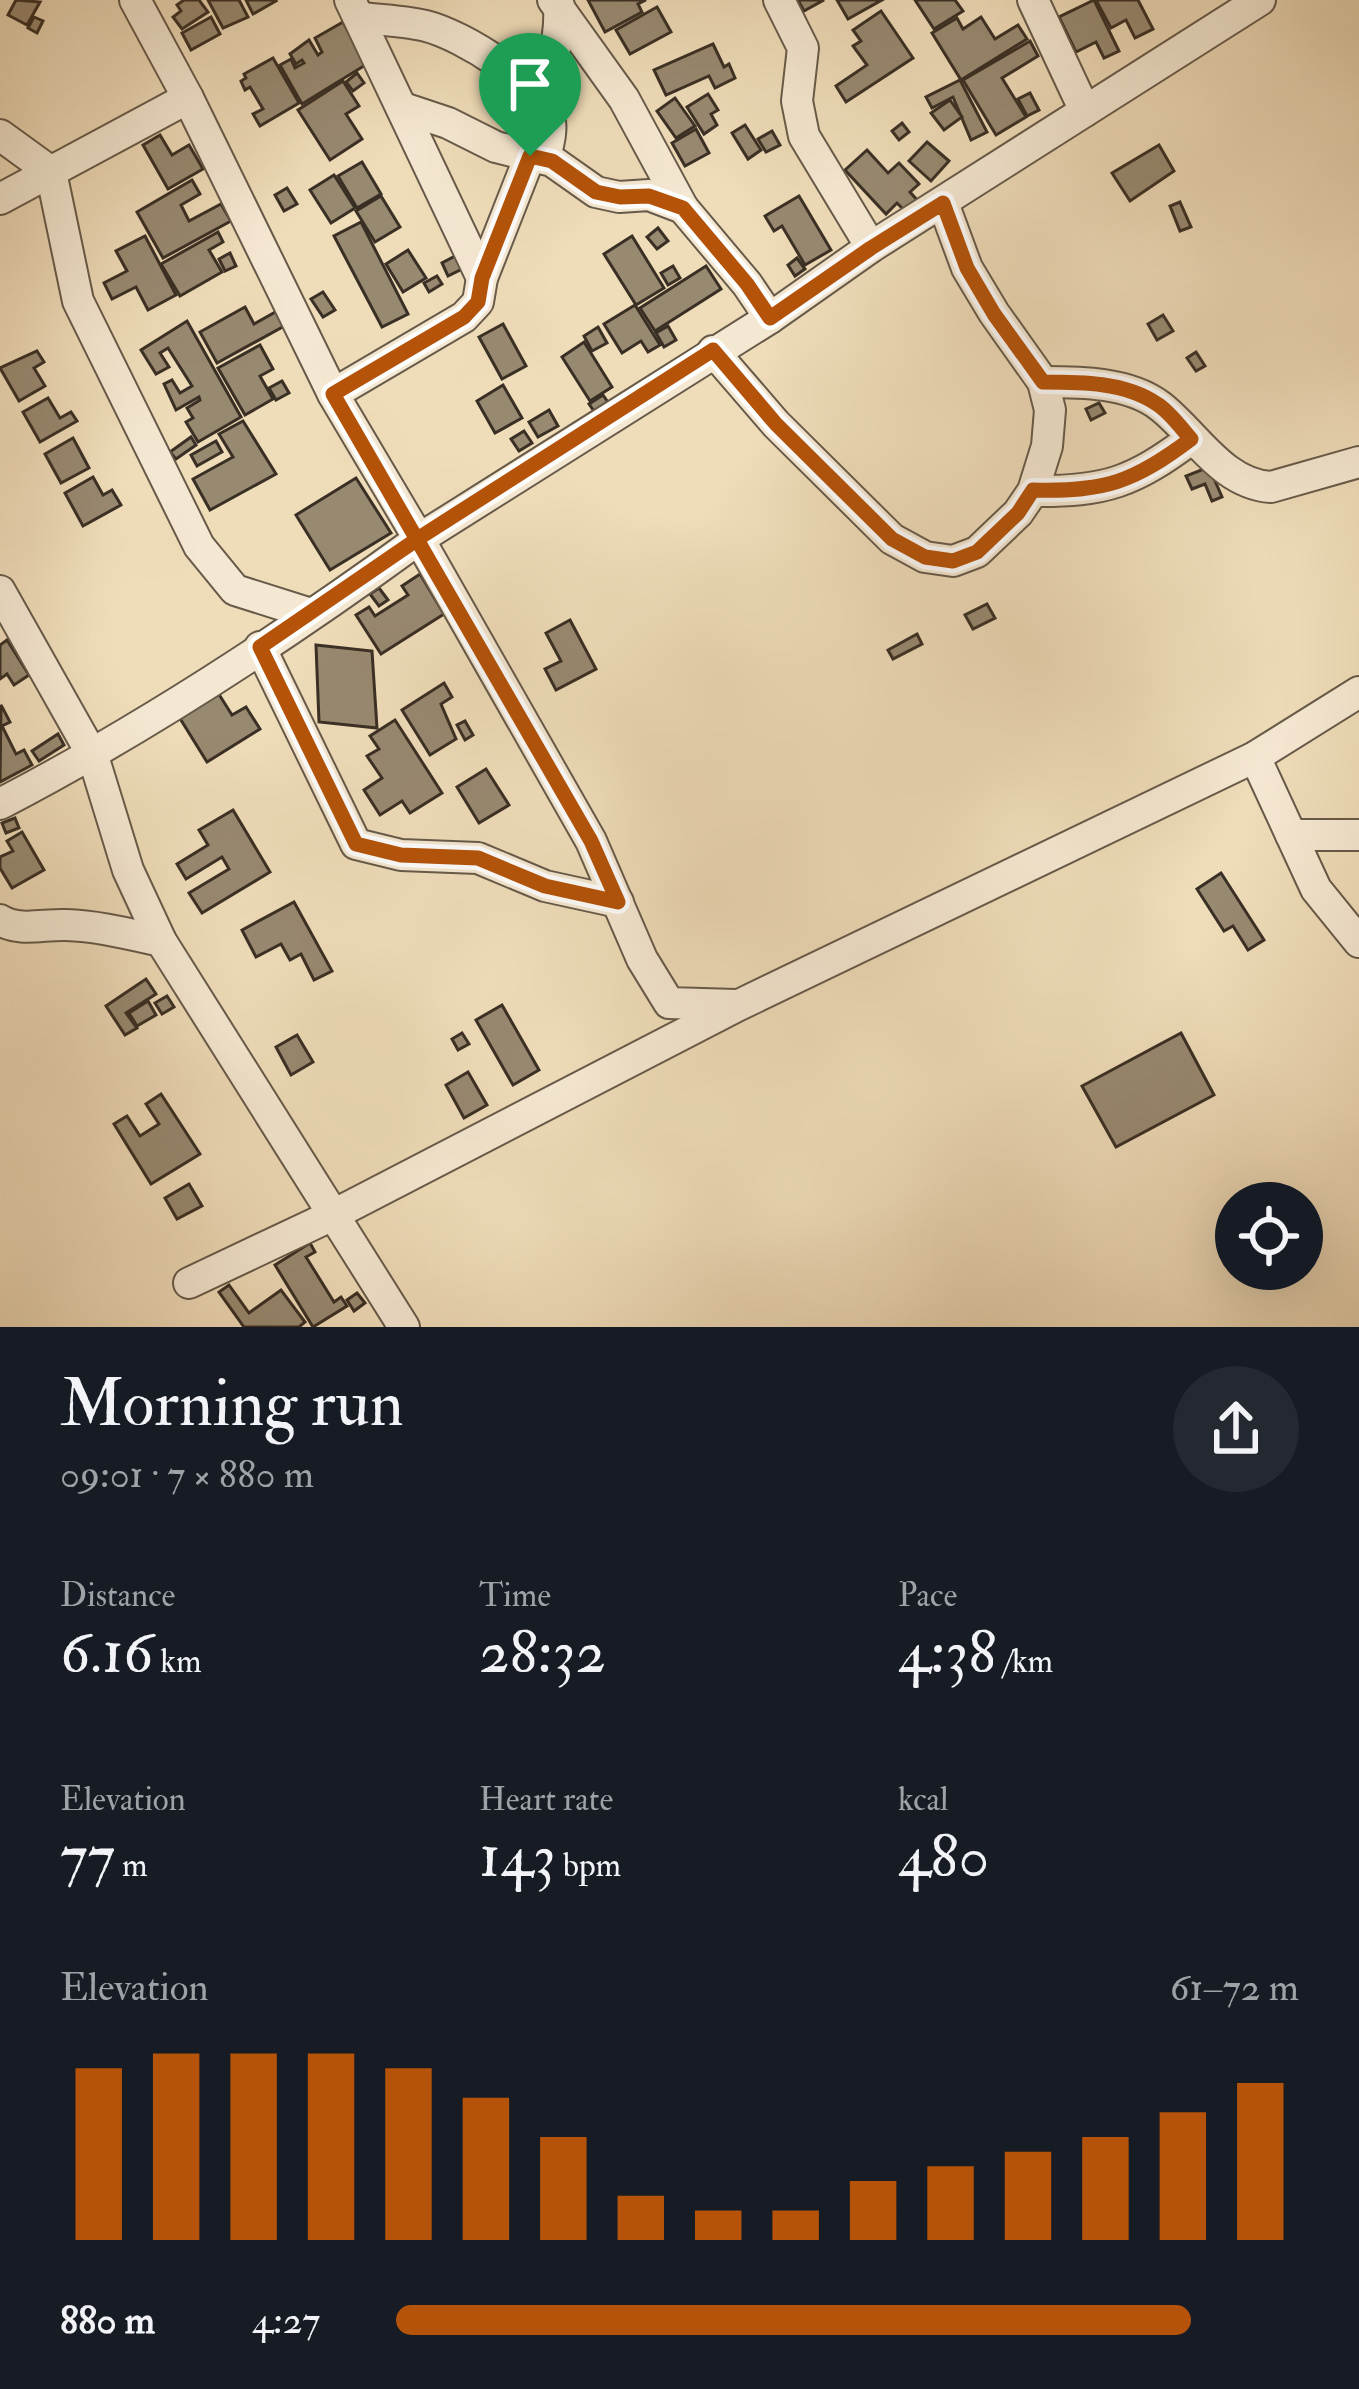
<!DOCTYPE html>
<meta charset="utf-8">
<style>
body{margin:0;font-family:"IM FELL Double Pica",serif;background:#242831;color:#f1f3f6;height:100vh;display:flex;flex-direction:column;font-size:45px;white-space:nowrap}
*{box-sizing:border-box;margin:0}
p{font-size:39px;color:#9ea1a6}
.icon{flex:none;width:66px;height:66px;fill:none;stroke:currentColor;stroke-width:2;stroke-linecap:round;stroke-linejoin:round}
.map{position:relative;height:1327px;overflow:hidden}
.side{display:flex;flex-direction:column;background:#171b24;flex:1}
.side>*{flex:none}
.fabs{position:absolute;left:1215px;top:1182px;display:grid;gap:24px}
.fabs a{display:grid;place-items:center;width:108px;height:108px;border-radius:50%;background:#171b24;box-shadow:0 12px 48px #0002;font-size:60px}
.pin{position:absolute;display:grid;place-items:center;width:102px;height:102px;color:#fff;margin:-123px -51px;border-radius:50% 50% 50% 0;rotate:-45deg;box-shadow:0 0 12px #0007}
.pin .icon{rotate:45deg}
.round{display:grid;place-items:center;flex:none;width:126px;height:126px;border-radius:63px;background:#242831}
.head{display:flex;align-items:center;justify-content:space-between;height:204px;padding:0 60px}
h1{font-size:66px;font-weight:600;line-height:90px}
.figures{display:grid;grid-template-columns:repeat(3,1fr);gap:18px;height:204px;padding:12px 60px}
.figures div{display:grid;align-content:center}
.figures b{font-size:60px;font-weight:600}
.figures small{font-size:33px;font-weight:400}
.figures p{font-size:33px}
.chart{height:336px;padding:24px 60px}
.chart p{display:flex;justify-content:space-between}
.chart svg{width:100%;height:216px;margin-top:12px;stroke:#b45309;stroke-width:6}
ul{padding:0 60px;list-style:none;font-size:39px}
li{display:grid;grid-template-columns:192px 144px 1fr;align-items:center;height:90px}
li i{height:30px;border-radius:15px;background:#b45309}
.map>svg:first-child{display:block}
.building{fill:#988971;stroke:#3a2f24;stroke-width:3}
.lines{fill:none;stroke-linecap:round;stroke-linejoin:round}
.minor-casing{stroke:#675a49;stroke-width:34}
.minor{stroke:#f5e8d2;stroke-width:30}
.route-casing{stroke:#fff;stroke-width:24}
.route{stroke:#b45309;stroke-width:15}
</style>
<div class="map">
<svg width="1359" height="1327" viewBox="0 0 1359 1327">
<rect width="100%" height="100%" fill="#efdcb9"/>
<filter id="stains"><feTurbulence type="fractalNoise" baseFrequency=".00167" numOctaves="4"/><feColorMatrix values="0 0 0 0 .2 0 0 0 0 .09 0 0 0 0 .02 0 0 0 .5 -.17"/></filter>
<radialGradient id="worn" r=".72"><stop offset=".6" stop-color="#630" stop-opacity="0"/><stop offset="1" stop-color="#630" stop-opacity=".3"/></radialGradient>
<!-- building -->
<g class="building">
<polygon points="16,0 40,2 27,25 8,15"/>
<polygon points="184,0 199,0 208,12 182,29 173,17 181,11 177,5"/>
<polygon points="208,0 239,0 248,17 223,28"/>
<polygon points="246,0 275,0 276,1 253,14"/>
<polygon points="588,0 646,0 638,4 642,12 605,32"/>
<polygon points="798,0 824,0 804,11"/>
<polygon points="837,0 882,0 848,19"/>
<polygon points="915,0 955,0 963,11 934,29"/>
<polygon points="1094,0 1119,51 1104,58 1096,42 1076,52 1059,17"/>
<polygon points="1096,0 1138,0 1153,29 1135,38 1126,20 1111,28"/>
<polygon points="657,7 671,32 630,54 616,30"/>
<polygon points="881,11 913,58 846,102 836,86 867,65 853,46 861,41 853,30"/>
<polygon points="34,17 43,21 37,33 28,28"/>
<polygon points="211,17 220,34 191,50 182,33"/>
<polygon points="981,17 995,39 1018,25 1027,39 961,80 932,33 957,18 963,29"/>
<polygon points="343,22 367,64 302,104 280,65 291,59 295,68 304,63 302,60 296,64 290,54 309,40 318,55 322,52 315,38"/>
<polygon points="1030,41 1038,56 1002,78 1026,117 996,135 963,80"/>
<polygon points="713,44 724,67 729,64 735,78 715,88 709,76 666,95 654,70"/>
<polygon points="273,58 299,103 260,126 253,114 263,109 250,87 245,90 241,81 246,78 244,74"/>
<polygon points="357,73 364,83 353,91 346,82"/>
<polygon points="960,80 987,132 971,140 953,97 932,108 926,97"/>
<polygon points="343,81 359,106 346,114 362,139 330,160 298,110"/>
<polygon points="1030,93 1039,110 1027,116 1018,99"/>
<polygon points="708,94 718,110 711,114 717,125 704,134 687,107"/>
<polygon points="675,98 695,126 676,138 657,111"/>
<polygon points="950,100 962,117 944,130 931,113"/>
<polygon points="902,123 909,132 899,140 892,131"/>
<polygon points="745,125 761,150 748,159 732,133"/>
<polygon points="696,129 709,153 685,166 672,143"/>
<polygon points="772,131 780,145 766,152 758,139"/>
<polygon points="160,135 172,155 189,145 203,169 168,189 143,145"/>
<polygon points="927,142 949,161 931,181 909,161"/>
<polygon points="1159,145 1174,171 1130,201 1112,173"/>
<polygon points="867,150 888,173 899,163 919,184 910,192 918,201 906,212 897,203 886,214 845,170"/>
<polygon points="362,162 381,194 357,208 338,176"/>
<polygon points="334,175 355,208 331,223 310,190"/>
<polygon points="192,180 200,194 181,205 189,221 221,204 231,221 163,258 137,212"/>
<polygon points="287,188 297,204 284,211 275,195"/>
<polygon points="381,196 400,227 375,242 356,211"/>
<polygon points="799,196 831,250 805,265 782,226 774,231 765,216"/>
<polygon points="1180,202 1191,227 1180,231 1170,206"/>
<polygon points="361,222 408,314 382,327 334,236"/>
<polygon points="658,228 668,241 657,249 647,237"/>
<polygon points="218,232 223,242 209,250 222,272 180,296 161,264"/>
<polygon points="145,236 176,295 148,310 136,287 112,299 104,283 127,271 116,251"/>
<polygon points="632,236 664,288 636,305 604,254"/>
<polygon points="408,250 426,278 403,292 386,264"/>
<polygon points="230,253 236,266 225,271 219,259"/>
<polygon points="457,255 464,268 448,276 442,263"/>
<polygon points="797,258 805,269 795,276 788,265"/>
<polygon points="673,266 680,278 668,285 661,273"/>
<polygon points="706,266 721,289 655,331 640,308"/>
<polygon points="437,276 442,284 429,292 424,283"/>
<polygon points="323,292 335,310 323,317 311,299"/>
<polygon points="635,305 660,345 648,352 641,341 622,353 604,324"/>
<polygon points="245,307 254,324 279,310 288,324 217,363 200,332"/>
<polygon points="1163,315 1173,331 1157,340 1148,324"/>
<polygon points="187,321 241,417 198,442 186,422 193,418 187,408 200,400 199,397 176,410 164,384 172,380 180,393 192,386 168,348 160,353 169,367 156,374 141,350"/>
<polygon points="503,324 526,366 502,379 479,337"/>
<polygon points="668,326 676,340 664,347 656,333"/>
<polygon points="598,327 607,343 592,351 584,336"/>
<polygon points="584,342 612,387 590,401 562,357"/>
<polygon points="260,345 273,369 260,376 273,399 245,415 218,368"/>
<polygon points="37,351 44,362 34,368 45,386 19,401 0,368"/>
<polygon points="1196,352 1205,366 1196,371 1187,358"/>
<polygon points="282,381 289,393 276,400 269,388"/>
<polygon points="503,385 522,418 495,433 477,401"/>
<polygon points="603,395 610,405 596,414 589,404"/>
<polygon points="48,398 60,418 71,412 77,421 40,442 23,412"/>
<polygon points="1099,403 1105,413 1091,420 1086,409"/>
<polygon points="549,410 558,426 538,437 529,422"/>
<polygon points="243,421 276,474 210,510 193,479 233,457 219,434"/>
<polygon points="524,431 532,443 519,451 511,439"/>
<polygon points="191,437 196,445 176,459 170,452"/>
<polygon points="73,438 89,468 61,483 45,454"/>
<polygon points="216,441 222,452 197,466 191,455"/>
<polygon points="1209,467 1222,497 1212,501 1205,484 1192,489 1186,476"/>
<polygon points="93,477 103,495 112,490 121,505 83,526 65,493"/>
<polygon points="356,478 391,533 330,570 296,515"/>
<polygon points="420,574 444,614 381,654 356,615 369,607 375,616 408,595 402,586"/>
<polygon points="379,588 388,600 379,606 370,594"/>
<polygon points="987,604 995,618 973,629 965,615"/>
<polygon points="570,620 596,669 556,690 545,669 561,661 546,633"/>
<polygon points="917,634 922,644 893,659 888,650"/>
<polygon points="7,640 29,675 14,685 7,674 0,679 0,645"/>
<polygon points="316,645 372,651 377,728 319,722"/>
<polygon points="444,683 452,697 441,704 456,739 430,755 402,710"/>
<polygon points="215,688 232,715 246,707 260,729 207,762 176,712"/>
<polygon points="1,705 10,722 2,726 16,754 24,750 32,765 0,782"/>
<polygon points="395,720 442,793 410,813 402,801 380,815 364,790 382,778 367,756 379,749 370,736"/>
<polygon points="465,721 473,735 465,740 457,725"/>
<polygon points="58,734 64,745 39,761 32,751"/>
<polygon points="486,769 509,805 479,823 457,787"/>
<polygon points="233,810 270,872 202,913 189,893 229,869 222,857 186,879 177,864 208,845 199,830"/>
<polygon points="15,818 19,828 6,833 2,823"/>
<polygon points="22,832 44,870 12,888 0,868 0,857 13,851 7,841"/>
<polygon points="1221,873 1264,940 1248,950 1233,926 1224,931 1197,889"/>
<polygon points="294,902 332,971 314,980 301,954 290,960 281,944 256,957 242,930"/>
<polygon points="146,979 156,994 126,1013 137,1028 125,1035 106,1006"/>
<polygon points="167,996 174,1007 162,1014 155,1003"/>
<polygon points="148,1001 156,1015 137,1026 129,1013"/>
<polygon points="502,1005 539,1070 513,1085 476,1020"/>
<polygon points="462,1033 469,1044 458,1050 452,1039"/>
<polygon points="1181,1033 1214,1095 1116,1147 1082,1086"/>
<polygon points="297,1035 313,1062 291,1075 276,1047"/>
<polygon points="468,1072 487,1105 464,1118 446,1085"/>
<polygon points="161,1094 200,1154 151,1184 114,1124 127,1116 140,1136 159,1124 146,1104"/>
<polygon points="189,1184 202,1206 177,1219 165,1198"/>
<polygon points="310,1243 315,1252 306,1257 334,1302 341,1297 347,1306 313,1327 275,1265"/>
<polygon points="229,1285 249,1313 281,1290 305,1322 299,1327 244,1327 219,1292"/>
<polygon points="357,1293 365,1303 354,1311 347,1300"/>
</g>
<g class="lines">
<defs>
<g id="minor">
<polyline points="135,0 188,98 333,394 419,539 770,318 871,247 1260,0"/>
<polyline points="350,0 482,278"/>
<polyline points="553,0 624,99 683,208"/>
<polyline points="779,0 803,48 797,101 804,136 871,247"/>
<polyline points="1033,0 1085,111"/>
<path d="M360,18C382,20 405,21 426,26C462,35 543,84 550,122C552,133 547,148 545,159"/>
<path d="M534,94C552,65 561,41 559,6"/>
<polyline points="403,108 448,123 496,147 552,161 596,192 619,197 649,195 683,208 747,284 770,318"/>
<polyline points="0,135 51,172 78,301 199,546 235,590 311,614"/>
<polyline points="0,199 188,98"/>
<polyline points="713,351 776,424 892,539 925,557 953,561 977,552 1018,513 1033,491 1047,446 1050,410 1043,382 994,313 967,268 943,203"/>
<path d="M1043,382C1080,382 1129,382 1160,406C1195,433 1222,484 1271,487L1359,462"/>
<polyline points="333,394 464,317 478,302 482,278 530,156"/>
<path d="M1033,491C1106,492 1133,482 1191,439"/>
<polyline points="0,591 93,756 128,870 161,941 404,1327"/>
<polyline points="260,647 356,844 401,855 478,858 545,886 618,902"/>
<polyline points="1255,757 1316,889 1359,942"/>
<path d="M0,804C146,728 286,636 419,539L591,841L642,959L669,1003L736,1005"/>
<polyline points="1291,835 1359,835"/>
<path d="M0,920C20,932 43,924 66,925C98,926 129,934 161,941"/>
<polyline points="189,1283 333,1215 739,1005 1255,757 1359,692"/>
</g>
</defs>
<!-- minor casing -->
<use href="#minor" class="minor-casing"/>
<!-- minor -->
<use href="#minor" class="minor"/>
</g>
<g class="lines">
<defs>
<path id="route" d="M530,156L482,278L478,302L464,317L333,394L591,841L618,902L545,886L478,858L401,855L356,844L260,647L419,538L713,350L776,424L892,539L925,557L953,561L977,552L1018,513L1033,490C1105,492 1134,482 1191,439C1181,428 1170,412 1157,404C1125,382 1081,382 1043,382L994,314L967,268L943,203L871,248L770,318L747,284L683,208L649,196L620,197L596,192L552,161L530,156"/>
</defs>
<!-- route casing -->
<use href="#route" class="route-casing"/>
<!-- route -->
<use href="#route" class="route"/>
</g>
<rect width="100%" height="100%" filter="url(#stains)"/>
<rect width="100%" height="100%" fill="url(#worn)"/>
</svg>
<div class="fabs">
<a><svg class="icon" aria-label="locate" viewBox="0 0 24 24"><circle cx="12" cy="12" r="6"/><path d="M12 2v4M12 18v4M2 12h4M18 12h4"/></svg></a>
</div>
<div class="pin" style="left:530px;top:156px;background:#1e9e55"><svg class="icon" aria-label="arrive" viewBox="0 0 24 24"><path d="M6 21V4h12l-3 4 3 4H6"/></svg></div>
</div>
<section class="side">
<div class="head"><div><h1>Morning run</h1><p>09:01 · 7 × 880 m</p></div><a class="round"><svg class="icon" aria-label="share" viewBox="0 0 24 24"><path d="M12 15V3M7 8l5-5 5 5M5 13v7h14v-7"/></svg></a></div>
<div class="figures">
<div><p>Distance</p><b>6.16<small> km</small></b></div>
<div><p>Time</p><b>28:32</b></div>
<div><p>Pace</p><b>4:38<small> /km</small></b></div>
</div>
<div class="figures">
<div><p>Elevation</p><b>77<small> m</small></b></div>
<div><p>Heart rate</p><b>143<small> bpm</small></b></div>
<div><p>kcal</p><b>480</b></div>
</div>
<div class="chart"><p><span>Elevation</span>61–72 m</p>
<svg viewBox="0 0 160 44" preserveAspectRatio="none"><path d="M5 44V9M15 44V6M25 44V6M35 44V6M45 44V9M55 44V15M65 44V23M75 44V35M85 44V38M95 44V38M105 44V32M115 44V29M125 44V26M135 44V23M145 44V18M155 44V12"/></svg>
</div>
<ul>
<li><b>880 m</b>4:27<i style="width:88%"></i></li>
</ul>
</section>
